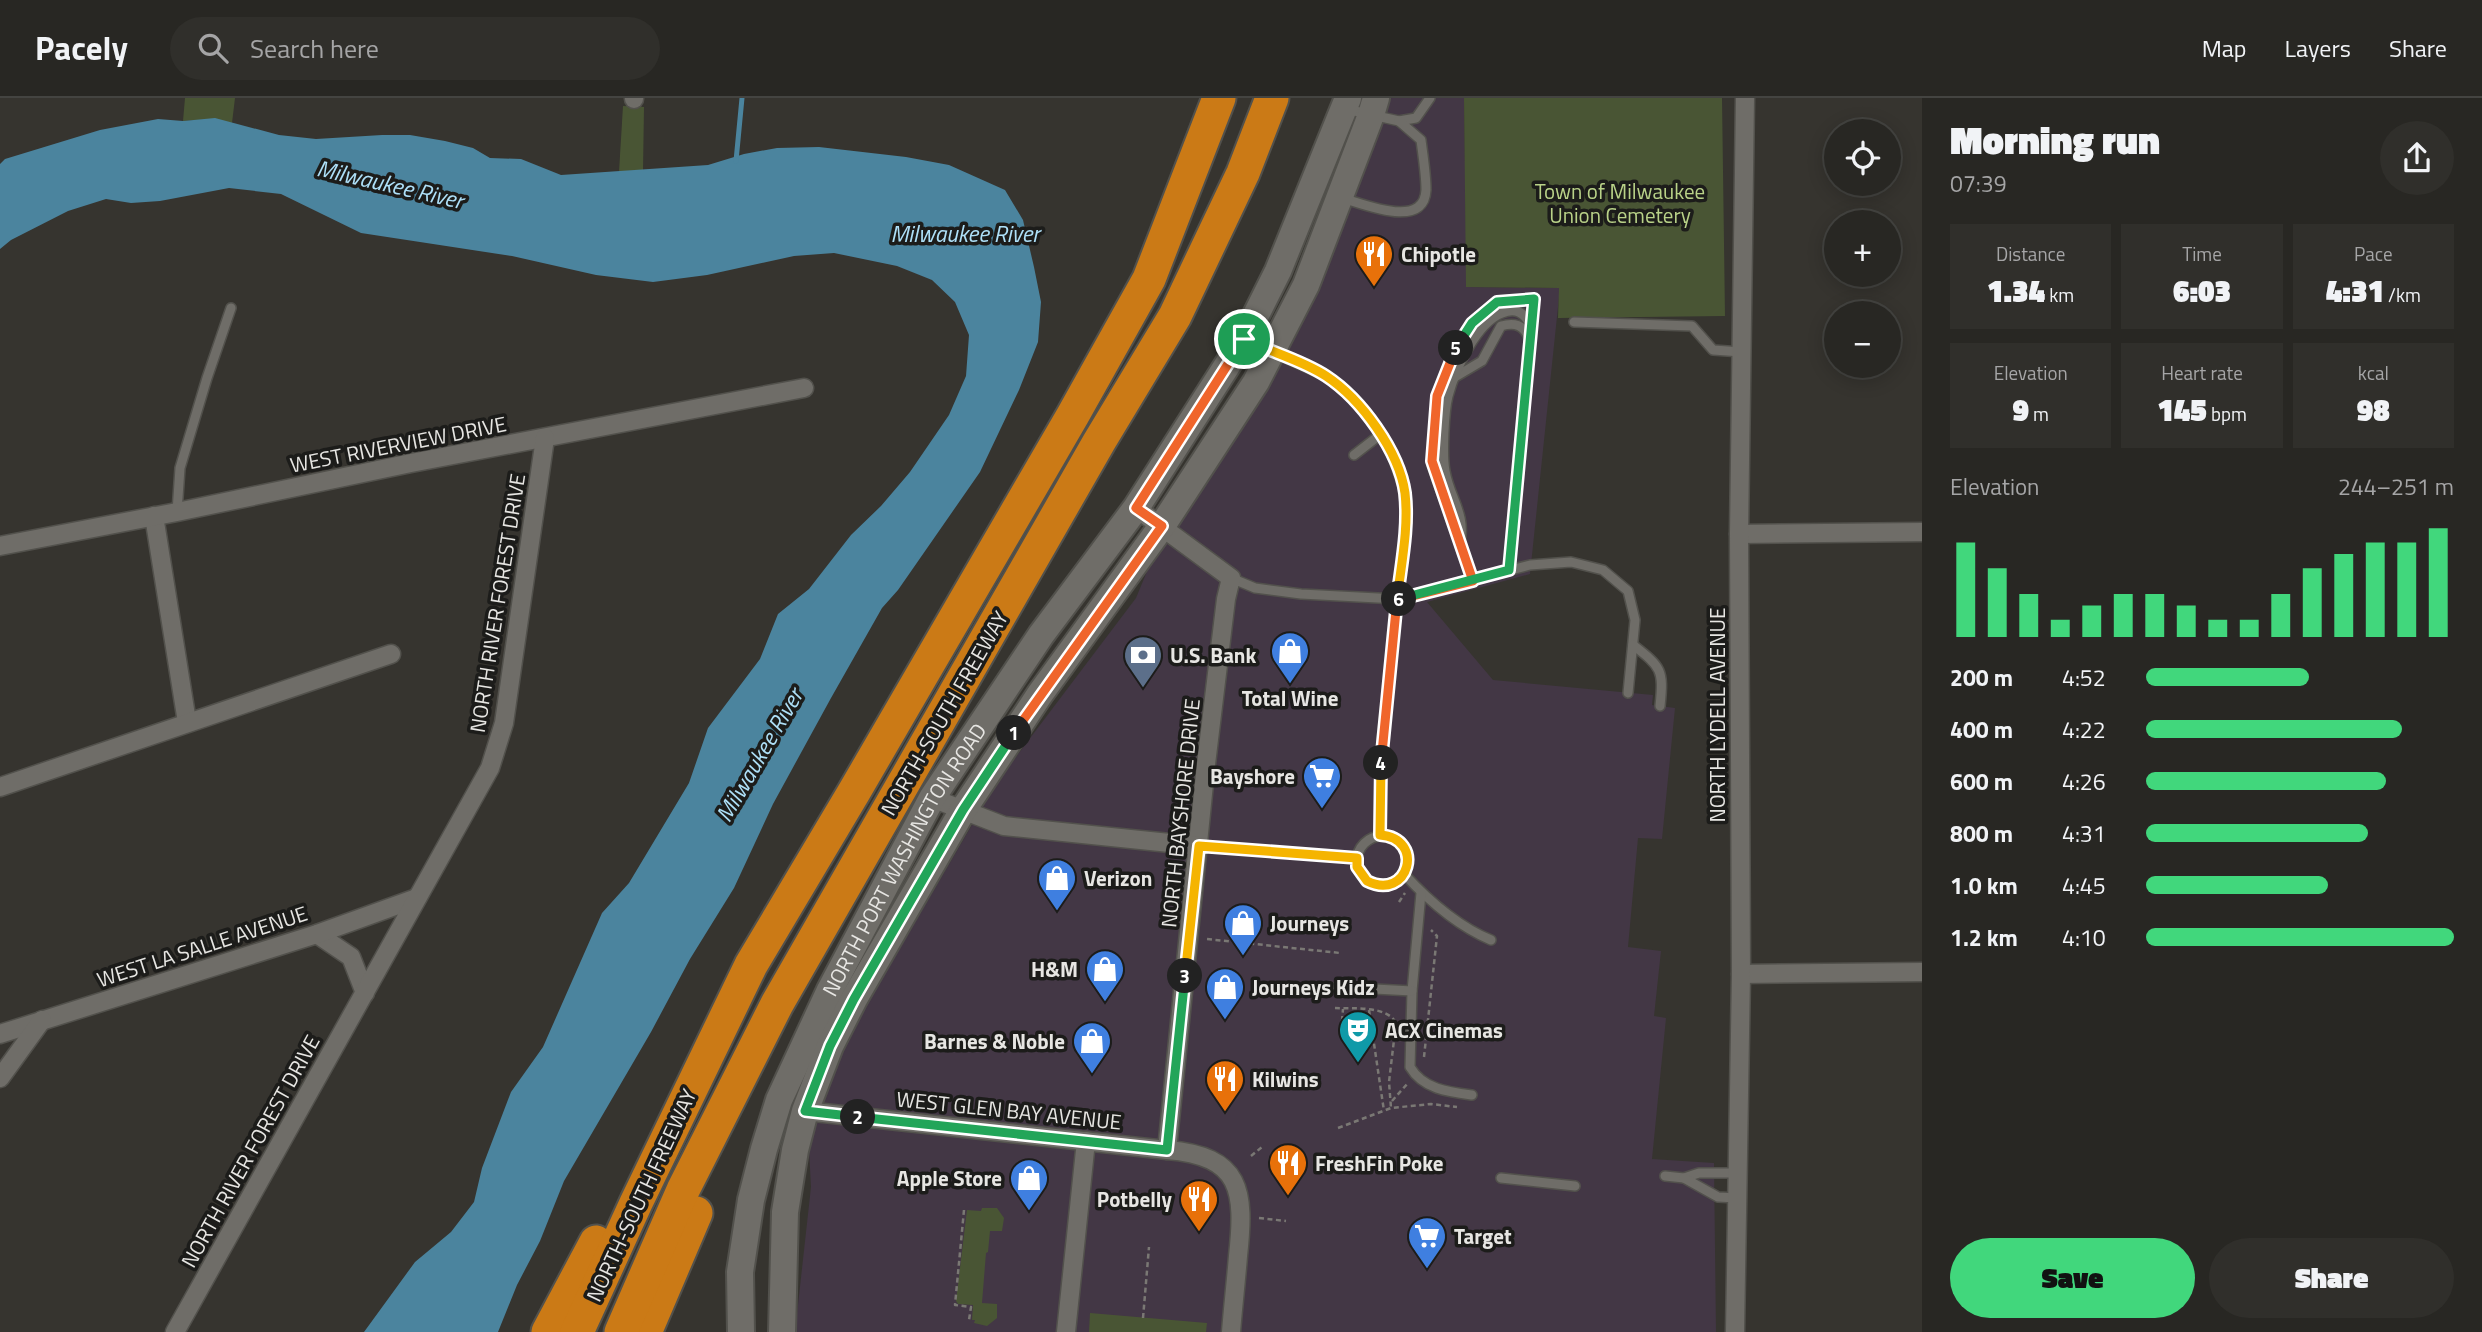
<!DOCTYPE html>
<meta charset="utf-8">
<style>
body{margin:0;font-family:"Titillium Web",sans-serif;background:#302f2b;color:#f1f3f6;height:100vh;display:flex;flex-direction:column;font-size:26px;white-space:nowrap}
*{box-sizing:border-box;margin:0}
p{font-size:23px;color:#a5a5a6}
.icon{flex:none;width:38px;height:38px;fill:none;stroke:currentColor;stroke-width:2;stroke-linecap:round;stroke-linejoin:round}
.map{position:relative;flex:1;overflow:hidden}
.drawer{display:flex;flex-direction:column;background:#282723;width:560px}
.drawer>*{flex:none}
.tools{position:absolute;left:1824px;top:21px;display:grid;gap:14px}
.tools a{display:grid;place-items:center;width:77px;height:77px;border-radius:50%;background:#282723;box-shadow:0 4px 18px #0003,0 0 0 2px #444441;font-size:35px}
.pin{position:absolute;display:grid;place-items:center;width:60px;height:60px;color:#fff;margin:-30px;border:4px solid #fff;border-radius:50%;box-shadow:0 2px 7px #0007}
.km{position:absolute;width:35px;height:35px;margin:-18px;border-radius:50%;background:#222;color:#fff;font-size:19px;line-height:35px;text-align:center}
.round{display:grid;place-items:center;flex:none;width:74px;height:74px;border-radius:37px;background:#302f2b}
.overview{display:flex;align-items:center;justify-content:space-between;height:119px;padding:0 28px}
h1{font-size:38px;font-weight:800;line-height:52px}
.figures{display:grid;grid-template-columns:repeat(3,1fr);gap:10px;height:119px;padding:7px 28px}
.figures div{display:grid;align-content:center;border-radius:0px;background:#302f2b;text-align:center}
.figures b{font-size:30px;font-weight:800}
.figures small{font-size:19px;font-weight:400}
.figures p{font-size:19px}
.chart{height:196px;padding:14px 28px}
.chart p{display:flex;justify-content:space-between}
.chart svg{width:100%;height:126px;margin-top:7px;stroke:#41d77c;stroke-width:6}
.cta{display:flex;gap:14px;margin-top:auto;padding:14px 28px}
.cta a{flex:1;height:80px;border-radius:42px;background:#41d77c;color:#111;font-size:28px;font-weight:800;line-height:80px;text-align:center}
.cta a+a{background:#302f2b;color:#f1f3f6}
ul{padding:0 28px;list-style:none;font-size:23px}
li{display:grid;grid-template-columns:112px 84px 1fr;align-items:center;height:52px}
li i{height:18px;border-radius:9px;background:#41d77c}
header{display:flex;align-items:center;gap:42px;box-sizing:border-box;height:98px;padding:0 35px;background:#282723;border-bottom:2px solid #444441}
header strong{font-size:33px}
nav{display:flex;gap:38px;margin-inline-start:auto;font-size:24px}
.search{width:490px;height:63px;background:#302f2b;display:flex;align-items:center;gap:18px;box-sizing:border-box;padding:0 24px;border-radius:38px;color:#a5a5a6;font-size:26px}
main{display:flex;flex:1;min-height:0}
.map>svg:first-child{display:block}
.commercial{fill:#433745}
.green{fill:#495534}
.water{fill:#4b849e}
.lines{fill:none;stroke-linecap:round;stroke-linejoin:round}
.stream{stroke:#4b849e;stroke-width:5}
.lane-casing{stroke:#52514c;stroke-width:12}
.street-casing{stroke:#52514c;stroke-width:21}
.secondary-casing{stroke:#52514c;stroke-width:30}
.highway-casing{stroke:#52514c;stroke-width:37}
.path{stroke:#7a7874;stroke-width:2.5;stroke-dasharray:5 3.5;stroke-linecap:butt}
.lane{stroke:#6f6d68;stroke-width:9}
.street{stroke:#6f6d68;stroke-width:18}
.secondary{stroke:#6f6d68;stroke-width:26}
.highway{stroke:#cb7a16;stroke-width:33}
.split-1-casing{stroke:#fff;stroke-width:14}
.split-2-casing{stroke:#fff;stroke-width:14}
.split-3-casing{stroke:#fff;stroke-width:14}
.split-4-casing{stroke:#fff;stroke-width:14}
.split-5-casing{stroke:#fff;stroke-width:14}
.split-6-casing{stroke:#fff;stroke-width:14}
.split-7-casing{stroke:#fff;stroke-width:14}
.split-1{stroke:#f0652b;stroke-width:9}
.split-2{stroke:#22a559;stroke-width:9}
.split-3{stroke:#22a559;stroke-width:9}
.split-4{stroke:#f5b400;stroke-width:9}
.split-5{stroke:#f0652b;stroke-width:9}
.split-6{stroke:#22a559;stroke-width:9}
.split-7{stroke:#f5b400;stroke-width:9}
.labels{text-anchor:middle;dominant-baseline:central;stroke-width:7;stroke-linejoin:round;paint-order:stroke}
.park-label{font-size:21px;fill:#b9d288;stroke:#1c1c1a}
.poi-label{font-size:21px;font-weight:bold;fill:#e7e6e3;stroke:#1c1c1a;text-anchor:start}
.street-label{font-size:21px;fill:#e7e6e3;stroke:#1c1c1a}
.water-label{font-size:23px;font-style:italic;fill:#aee0f8;stroke:#1c1c1a}
</style>
<header>
<strong>Pacely</strong>
<div class="search"><svg class="icon" aria-label="search" viewBox="0 0 24 24"><circle cx="10" cy="10" r="6"/><path d="M15 15l6 6"/></svg>Search here</div>
<nav><a>Map</a><a>Layers</a><a>Share</a></nav>
</header>
<main>
<div class="map">
<svg width="1922" height="1234" viewBox="0 0 1922 1234">
<rect width="100%" height="100%" fill="#36342f"/>
<!-- commercial -->
<polygon class="commercial" points="1384,0 1464,0 1467,189 1560,190 1530,476 1427,504 1493,582 1653,597 1652,607 1675,610 1662,741 1638,740 1628,849 1661,853 1654,918 1666,920 1652,1061 1714,1065 1716,1234 795,1234 811,1089 809,1051 830,981 847,941 997,684 1136,500 1150,466 1194,404 1259,301 1312,199 1341,133 1372,55"/>
<!-- green -->
<g class="green">
<polygon points="185,0 235,0 232,25 215,21 183,23"/>
<polygon points="1464,0 1722,0 1725,218 1558,220 1559,190 1466,189"/>
<polygon points="623,8 644,9 643,72 619,74"/>
<polygon points="982,1110 997,1110 1004,1120 1002,1133 990,1133 988,1154 986,1155 982,1205 997,1206 997,1220 987,1228 974,1225 975,1222 972,1222 973,1207 958,1206 956,1203 967,1112 981,1113"/>
<polygon points="1090,1215 1207,1225 1206,1234 1089,1234"/>
</g>
<!-- water -->
<polygon class="water" points="215,20 279,37 316,41 382,37 410,37 445,43 473,50 490,60 521,61 561,77 708,67 744,56 777,50 819,49 906,59 949,67 1005,92 1023,122 1034,169 1041,204 1038,244 1019,292 980,374 898,492 882,510 831,600 773,706 734,790 690,861 651,934 564,1083 540,1143 517,1187 498,1234 364,1234 415,1164 451,1134 474,1104 482,1070 511,994 543,949 602,815 629,785 689,685 708,630 760,561 778,516 809,491 851,437 881,408 910,374 949,317 966,278 969,237 955,204 932,182 897,168 834,155 794,158 707,177 653,184 596,177 512,158 361,135 281,96 229,90 160,103 131,105 106,101 68,113 11,142 0,151 0,66 5,61 100,32 158,21 183,23"/>
<g class="lines">
<!-- stream -->
<polyline class="stream" points="736,63 742,0"/>
<defs>
<g id="lane">
<polyline points="1346,11 1399,23 1416,20 1430,0"/>
<path d="M1342,100C1364,106 1424,132 1426,92C1426,76 1423,58 1421,42L1399,23"/>
<polyline points="1574,224 1692,228 1713,252 1742,254"/>
<polyline points="1246,242 1326,278 1353,300 1381,336 1393,359 1405,394 1405,438 1382,643 1380,737"/>
<path d="M1455,279L1482,263L1501,228C1515,224 1524,227 1529,240"/>
<polyline points="1354,357 1381,336"/>
<polyline points="177,414 180,370 207,280 231,210"/>
<path d="M1460,445C1466,415 1450,401 1445,373C1442,358 1444,313 1448,298C1455,272 1476,225 1502,215C1516,209 1525,215 1531,228"/>
<polyline points="1231,480 1255,490 1301,496 1397,501 1530,467 1571,464 1603,472 1628,493 1635,522 1628,595"/>
<polyline points="1473,483 1432,367 1437,298 1461,240 1479,218 1501,203 1534,201 1509,472"/>
<path d="M1633,547C1661,569 1664,571 1660,608"/>
<circle cx="1382" cy="763" r="25"/>
<polyline points="1199,748 1357,760"/>
<path d="M1404,776C1429,803 1457,828 1491,842"/>
<path d="M1421,795L1412,893L1410,969C1423,991 1448,994 1472,997"/>
<polyline points="1337,889 1412,893"/>
<polyline points="1665,1078 1684,1080 1699,1075 1737,1075"/>
<polyline points="1501,1080 1575,1088"/>
<polyline points="1684,1080 1718,1099 1737,1100"/>
</g>
<g id="street">
<polyline points="634,1 634,0"/>
<path d="M1136,410L1231,480L1226,501L1206,666L1167,1052C1242,1058 1245,1093 1238,1158C1236,1183 1233,1209 1231,1234"/>
<polyline points="154,418 187,624"/>
<polyline points="1739,436 1922,434"/>
<polyline points="0,448 177,414 411,365 804,290"/>
<polyline points="0,689 391,556"/>
<polyline points="932,700 1004,728 1199,748"/>
<polyline points="317,836 351,859 365,895"/>
<polyline points="1741,876 1922,874"/>
<polyline points="0,936 317,836 417,800"/>
<polyline points="0,980 42,922"/>
<polyline points="805,1013 1167,1052"/>
<polyline points="175,1234 490,670 504,625 545,340"/>
<polyline points="1066,1234 1086,1043"/>
<polyline points="1735,1234 1741,876 1739,436 1745,0"/>
</g>
<g id="secondary">
<path id="s1" d="M741,1234L740,1174L751,1102L764,1051L779,1002L830,892L932,700L1041,537L1136,410L1244,241L1278,173L1348,0"/>
<polyline points="782,1234 785,1114 795,1052 805,1013 830,948 854,901 963,712 1040,596 1162,428 1256,284 1306,187 1371,17 1376,0"/>
</g>
<g id="highway">
<polyline points="647,1230 696,1115"/>
<polyline points="548,1234 596,1144"/>
<polyline points="577,1234 636,1105 751,867 854,694 1073,317 1149,181 1219,0"/>
<polyline points="621,1234 683,1092 777,906 1099,344 1175,218 1243,75 1272,0"/>
</g>
</defs>
<!-- lane casing -->
<use href="#lane" class="lane-casing"/>
<!-- street casing -->
<use href="#street" class="street-casing"/>
<!-- secondary casing -->
<use href="#secondary" class="secondary-casing"/>
<!-- highway casing -->
<use href="#highway" class="highway-casing"/>
<!-- path -->
<g class="path">
<polyline points="1399,804 1405,795"/>
<polyline points="1207,841 1340,855"/>
<path d="M1335,910C1352,911 1387,907 1396,925L1389,984L1391,1010"/>
<polyline points="1369,912 1384,1013"/>
<polyline points="1342,923 1343,911"/>
<polyline points="1424,959 1437,838 1431,832"/>
<polyline points="1392,1003 1408,985"/>
<polyline points="1338,1030 1391,1010 1431,1006 1457,1009"/>
<polyline points="1251,1058 1262,1049"/>
<polyline points="964,1112 955,1207 971,1209 969,1222"/>
<polyline points="1259,1120 1286,1123"/>
<polyline points="1143,1220 1149,1149"/>
</g>
<!-- lane -->
<use href="#lane" class="lane"/>
<!-- street -->
<use href="#street" class="street"/>
<!-- secondary -->
<use href="#secondary" class="secondary"/>
<!-- highway -->
<use href="#highway" class="highway"/>
</g>
<g class="lines">
<defs>
<polyline id="split-1" points="1014,635 1162,428 1136,410 1244,241"/>
<polyline id="split-2" points="858,1019 805,1013 830,948 854,901 963,712 1014,635"/>
<polyline id="split-3" points="858,1019 1167,1052 1185,878"/>
<path id="split-4" d="M1185,878L1199,748L1357,760V769L1367,783C1409,804 1426,740 1380,737L1381,665"/>
<polyline id="split-5" points="1381,665 1397,502 1473,483 1432,363 1437,298 1456,250"/>
<polyline id="split-6" points="1399,501 1509,472 1534,201 1497,204 1472,225 1456,250"/>
<path id="split-7" d="M1244,241C1270,254 1302,262 1326,278C1361,301 1399,353 1405,395C1409,430 1401,467 1397,502L1399,501"/>
</defs>
<!-- split-1 casing -->
<use href="#split-1" class="split-1-casing"/>
<!-- split-2 casing -->
<use href="#split-2" class="split-2-casing"/>
<!-- split-3 casing -->
<use href="#split-3" class="split-3-casing"/>
<!-- split-4 casing -->
<use href="#split-4" class="split-4-casing"/>
<!-- split-5 casing -->
<use href="#split-5" class="split-5-casing"/>
<!-- split-6 casing -->
<use href="#split-6" class="split-6-casing"/>
<!-- split-7 casing -->
<use href="#split-7" class="split-7-casing"/>
<!-- split-1 -->
<use href="#split-1" class="split-1"/>
<!-- split-2 -->
<use href="#split-2" class="split-2"/>
<!-- split-3 -->
<use href="#split-3" class="split-3"/>
<!-- split-4 -->
<use href="#split-4" class="split-4"/>
<!-- split-5 -->
<use href="#split-5" class="split-5"/>
<!-- split-6 -->
<use href="#split-6" class="split-6"/>
<!-- split-7 -->
<use href="#split-7" class="split-7"/>
</g>
<!-- icons -->
<defs>
<symbol id="restaurant-pin" viewBox="-11 -11 22 30"><path d="M0 17L-7.5 6A9.5 9.5 0 1 1 7.5 6Z" fill="#e8710a" stroke="#1c1c1a"/><path d="M-5-6h1v4h1v-4h1v4h1v-4h1v5L-1.5 .5V6h-2V.5L-5-1ZM5-6V6H3V1.5H1.5Q1.5-4 5-6Z" fill="#fff"/></symbol>
<symbol id="shop-pin" viewBox="-11 -11 22 30"><path d="M0 17L-7.5 6A9.5 9.5 0 1 1 7.5 6Z" fill="#3f7fe0" stroke="#1c1c1a"/><path d="M-5-2.5h2.3a2.7 3.5 0 0 1 5.4 0H5L5.5 6h-11ZM-1.5-2.5h3a1.5 2.3 0 0 0-3 0Z" fill="#fff"/></symbol>
<symbol id="bank-pin" viewBox="-11 -11 22 30"><path d="M0 17L-7.5 6A9.5 9.5 0 1 1 7.5 6Z" fill="#5c6f8a" stroke="#1c1c1a"/><path d="M-6-4H6V4H-6ZM0-2.3a2.3 2.3 0 1 0 0 4.6a2.3 2.3 0 1 0 0-4.6Z" fill="#fff"/></symbol>
<symbol id="supermarket-pin" viewBox="-11 -11 22 30"><path d="M0 17L-7.5 6A9.5 9.5 0 1 1 7.5 6Z" fill="#3f7fe0" stroke="#1c1c1a"/><path d="M-6-5.5h2.5l.6 2H6L4.5 2H-2.5L-4.4-4H-6ZM-1.5 3.2a1.3 1.3 0 1 0 .1 0ZM3 3.2a1.3 1.3 0 1 0 .1 0Z" fill="#fff"/></symbol>
<symbol id="theatre-pin" viewBox="-11 -11 22 30"><path d="M0 17L-7.5 6A9.5 9.5 0 1 1 7.5 6Z" fill="#0f9aa8" stroke="#1c1c1a"/><path d="M-5-5.5Q0-4 5-5.5V0Q5 5 0 6Q-5 5-5 0ZM-3.3-2.5H-1v1.5H-3.3ZM1-2.5H3.3v1.5H1ZM-2.8 1Q0 5.5 2.8 1Z" fill="#fff"/></symbol>
</defs>
<g fill-rule="evenodd">
<use href="#restaurant-pin" x="1352" y="134" width="44" height="60"/>
<use href="#shop-pin" x="1268" y="531" width="44" height="60"/>
<use href="#bank-pin" x="1121" y="535" width="44" height="60"/>
<use href="#supermarket-pin" x="1300" y="656" width="44" height="60"/>
<use href="#shop-pin" x="1035" y="758" width="44" height="60"/>
<use href="#shop-pin" x="1221" y="803" width="44" height="60"/>
<use href="#shop-pin" x="1083" y="849" width="44" height="60"/>
<use href="#shop-pin" x="1203" y="867" width="44" height="60"/>
<use href="#theatre-pin" x="1336" y="910" width="44" height="60"/>
<use href="#shop-pin" x="1070" y="921" width="44" height="60"/>
<use href="#restaurant-pin" x="1203" y="959" width="44" height="60"/>
<use href="#restaurant-pin" x="1266" y="1043" width="44" height="60"/>
<use href="#shop-pin" x="1007" y="1058" width="44" height="60"/>
<use href="#restaurant-pin" x="1177" y="1079" width="44" height="60"/>
<use href="#supermarket-pin" x="1405" y="1116" width="44" height="60"/>
</g>
<g class="labels">
<!-- park labels -->
<g class="park-label">
<text x="1620" y="93">Town of Milwaukee<tspan x="1620" dy="24">Union Cemetery</tspan></text>
</g>
<!-- poi labels -->
<g class="poi-label">
<text x="1401" y="156">Chipotle</text>
<text x="1170" y="557">U.S. Bank</text>
<text x="1290" y="600" text-anchor="middle">Total Wine</text>
<text x="1295" y="678" text-anchor="end">Bayshore</text>
<text x="1084" y="780">Verizon</text>
<text x="1270" y="825">Journeys</text>
<text x="1078" y="871" text-anchor="end">H&amp;M</text>
<text x="1252" y="889">Journeys Kidz</text>
<text x="1385" y="932">ACX Cinemas</text>
<text x="1065" y="943" text-anchor="end">Barnes &amp; Noble</text>
<text x="1252" y="981">Kilwins</text>
<text x="1315" y="1065">FreshFin Poke</text>
<text x="1002" y="1080" text-anchor="end">Apple Store</text>
<text x="1172" y="1101" text-anchor="end">Potbelly</text>
<text x="1454" y="1138">Target</text>
</g>
<!-- street labels -->
<g class="street-label">
<text transform="translate(398 346) rotate(-11)">WEST RIVERVIEW DRIVE</text>
<text transform="translate(497 505) rotate(-81)">NORTH RIVER FOREST DRIVE</text>
<text transform="translate(944 615) rotate(-60)">NORTH-SOUTH FREEWAY</text>
<text transform="translate(1717 617) rotate(-90)">NORTH LYDELL AVENUE</text>
<text transform="translate(1180 715) rotate(-84)">NORTH BAYSHORE DRIVE</text>
<text stroke="none"><textPath href="#s1" startOffset="508">NORTH PORT WASHINGTON ROAD</textPath></text>
<text transform="translate(202 848) rotate(-18)">WEST LA SALLE AVENUE</text>
<text transform="translate(1009 1012) rotate(6)">WEST GLEN BAY AVENUE</text>
<text transform="translate(250 1053) rotate(-61)">NORTH RIVER FOREST DRIVE</text>
<text transform="translate(641 1097) rotate(-65)">NORTH-SOUTH FREEWAY</text>
</g>
<!-- water labels -->
<g class="water-label">
<text transform="translate(390 86) rotate(13)">Milwaukee River</text>
<text x="965" y="135">Milwaukee River</text>
<text transform="translate(759 657) rotate(-60)">Milwaukee River</text>
</g>
</g>
</svg>
<div class="tools">
<a><svg class="icon" aria-label="locate" viewBox="0 0 24 24"><circle cx="12" cy="12" r="6"/><path d="M12 2v4M12 18v4M2 12h4M18 12h4"/></svg></a>
<a>+</a>
<a>−</a>
</div>
<div class="pin" style="left:1244px;top:241px;background:#1e9e55"><svg class="icon" aria-label="arrive" viewBox="0 0 24 24"><path d="M6 21V4h12l-3 4 3 4H6"/></svg></div>
<b class="km" style="left:1014px;top:635px">1</b>
<b class="km" style="left:858px;top:1019px">2</b>
<b class="km" style="left:1185px;top:878px">3</b>
<b class="km" style="left:1381px;top:665px">4</b>
<b class="km" style="left:1456px;top:250px">5</b>
<b class="km" style="left:1399px;top:501px">6</b>
</div>
<section class="drawer">
<div class="overview"><div><h1>Morning run</h1><p>07:39</p></div><a class="round"><svg class="icon" aria-label="share" viewBox="0 0 24 24"><path d="M12 15V3M7 8l5-5 5 5M5 13v7h14v-7"/></svg></a></div>
<div class="figures">
<div><p>Distance</p><b>1.34<small> km</small></b></div>
<div><p>Time</p><b>6:03</b></div>
<div><p>Pace</p><b>4:31<small> /km</small></b></div>
</div>
<div class="figures">
<div><p>Elevation</p><b>9<small> m</small></b></div>
<div><p>Heart rate</p><b>145<small> bpm</small></b></div>
<div><p>kcal</p><b>98</b></div>
</div>
<div class="chart"><p><span>Elevation</span>244–251 m</p>
<svg viewBox="0 0 160 44" preserveAspectRatio="none"><path d="M5 44V11M15 44V20M25 44V29M35 44V38M45 44V33M55 44V29M65 44V29M75 44V33M85 44V38M95 44V38M105 44V29M115 44V20M125 44V15M135 44V11M145 44V11M155 44V6"/></svg>
</div>
<ul>
<li><b>200 m</b>4:52<i style="width:53%"></i></li>
<li><b>400 m</b>4:22<i style="width:83%"></i></li>
<li><b>600 m</b>4:26<i style="width:78%"></i></li>
<li><b>800 m</b>4:31<i style="width:72%"></i></li>
<li><b>1.0 km</b>4:45<i style="width:59%"></i></li>
<li><b>1.2 km</b>4:10<i style="width:100%"></i></li>
</ul>
<div class="cta"><a>Save</a><a>Share</a></div>
</section>
</main>
